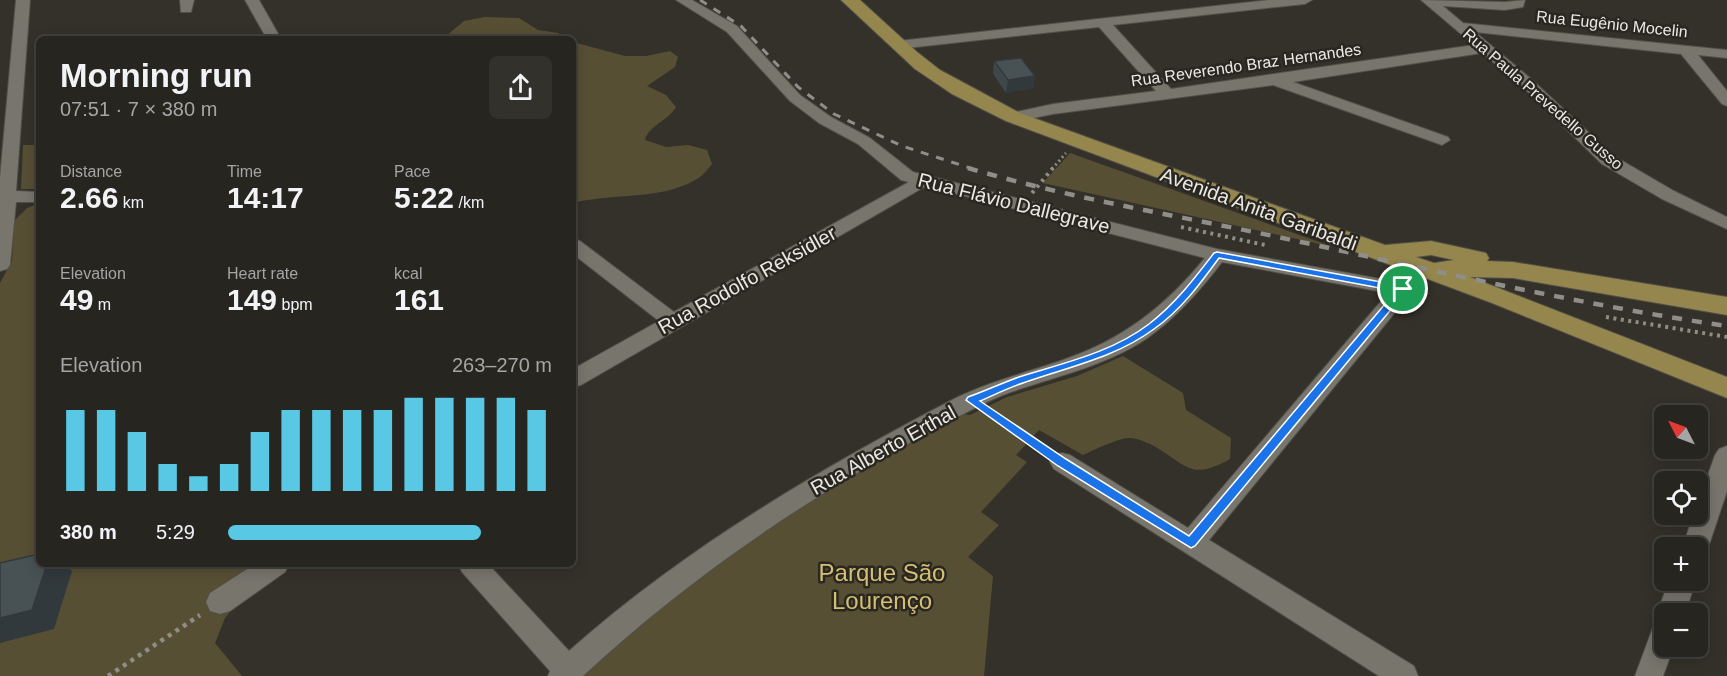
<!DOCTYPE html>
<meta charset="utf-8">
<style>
body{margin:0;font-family:Arial,sans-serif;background:#32312c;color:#f1f3f6;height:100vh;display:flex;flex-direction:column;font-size:22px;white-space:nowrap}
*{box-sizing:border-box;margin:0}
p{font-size:20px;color:#a4a5a4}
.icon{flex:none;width:33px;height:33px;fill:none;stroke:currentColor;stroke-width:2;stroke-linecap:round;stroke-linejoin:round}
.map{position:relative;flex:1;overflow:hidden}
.details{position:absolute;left:36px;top:36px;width:540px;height:531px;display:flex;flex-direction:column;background:#26251f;border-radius:9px;box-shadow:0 3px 15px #0003,0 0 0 2px #42423d}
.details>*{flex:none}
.needle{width:39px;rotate:312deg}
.controls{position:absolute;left:1654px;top:405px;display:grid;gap:12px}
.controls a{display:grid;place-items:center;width:54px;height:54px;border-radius:9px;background:#26251f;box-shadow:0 3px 15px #0003,0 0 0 2px #42423d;font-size:30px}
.pin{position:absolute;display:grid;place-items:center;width:51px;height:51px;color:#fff;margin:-26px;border:3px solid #fff;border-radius:50%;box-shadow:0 2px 6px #0007}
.round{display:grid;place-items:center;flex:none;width:63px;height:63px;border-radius:9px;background:#32312c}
.overview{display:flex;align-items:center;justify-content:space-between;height:102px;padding:0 24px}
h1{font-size:33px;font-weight:700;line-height:45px}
.figures{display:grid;grid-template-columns:repeat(3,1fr);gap:9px;height:102px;padding:6px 24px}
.figures div{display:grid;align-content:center}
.figures b{font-size:30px;font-weight:700}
.figures small{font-size:16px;font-weight:400}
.figures p{font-size:16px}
.chart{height:168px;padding:12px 24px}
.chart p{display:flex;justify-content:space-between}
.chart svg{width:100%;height:108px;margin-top:6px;stroke:#58c8e4;stroke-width:6}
ul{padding:0 24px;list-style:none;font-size:20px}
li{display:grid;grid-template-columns:96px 72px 1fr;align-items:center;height:45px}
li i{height:15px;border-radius:8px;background:#58c8e4}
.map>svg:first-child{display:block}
.green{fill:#574f34}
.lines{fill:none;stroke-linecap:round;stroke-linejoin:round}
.minor-casing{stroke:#514f48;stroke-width:2}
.major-casing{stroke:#514f48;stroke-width:2}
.path-far2{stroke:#8e8d86;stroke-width:3;stroke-dasharray:2 3;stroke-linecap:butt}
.path-far1{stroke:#8e8d86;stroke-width:4;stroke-dasharray:3 4.5;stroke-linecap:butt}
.path{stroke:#8e8d86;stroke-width:4.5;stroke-dasharray:4 5;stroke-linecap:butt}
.minor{fill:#77756c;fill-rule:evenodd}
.major{fill:#94864c;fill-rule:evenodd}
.rail-far1{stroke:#908e88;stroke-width:3;stroke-dasharray:8 8;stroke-linecap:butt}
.rail{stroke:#908e88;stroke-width:4.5;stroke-dasharray:10 10;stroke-linecap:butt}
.wall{fill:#3e4749}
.shaded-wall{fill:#32393c}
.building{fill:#485255;stroke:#32393c;stroke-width:1.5}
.route{fill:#1a73e8;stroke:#fff;stroke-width:1.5;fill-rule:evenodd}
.labels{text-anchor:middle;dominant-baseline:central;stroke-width:5;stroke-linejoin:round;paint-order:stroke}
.far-street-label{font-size:16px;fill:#e9e8e3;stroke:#292720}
.street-label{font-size:20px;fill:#e9e8e3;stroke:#292720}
.near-park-label{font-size:24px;fill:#d3be73;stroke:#292720}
</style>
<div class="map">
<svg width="1727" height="676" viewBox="0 0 1727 676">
<rect width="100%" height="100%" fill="#333129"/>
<!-- green -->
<g class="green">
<polygon points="485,17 519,18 538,30 558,33 567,39 449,39 446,36 464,21"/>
<path d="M573,42L625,56H646L670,51L678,57L675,67L647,86L666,95L676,107C667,122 649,125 645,140L666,147L688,145L707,150L712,164C707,170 702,177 695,180C662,200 611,193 573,203Z"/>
<polygon points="23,145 39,145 39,189 21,189"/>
<polygon points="1070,153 1333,247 1043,183"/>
<polygon points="39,203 39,564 268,564 225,618 215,643 242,676 0,676 0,283 12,261 14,221 27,208"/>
<path d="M1123,356L1183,393L1186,410L1231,438L1230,459C1189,482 1187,464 1152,445C1145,442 1138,438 1130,438C1120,437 1094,450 1083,455L1039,430L1016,455L1027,462L981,512L999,525L968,557L993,576L984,676H580L746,535L955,413L970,415L1007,397L1077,376Z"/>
</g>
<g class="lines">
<defs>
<g id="minor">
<polygon points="16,0 30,0 16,191 39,192 39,202 16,202 10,265 7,269 0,271 0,178"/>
<polygon points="180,0 194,0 191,12 181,12"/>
<polygon points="245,0 259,0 281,39 267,39"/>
<path d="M676,0H692L737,26L800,95L831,117L870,138L913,172L1217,249L1397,282L1413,263H1427L1430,267L1410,294L1209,540L1414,666L1418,676H1379L1054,469L1050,462L1054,455L1062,453L1070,455L1188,528L1388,293L1222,262C1200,291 1176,318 1146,339C1102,368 1051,377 1003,395C976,406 951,421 926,434C802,501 686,580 583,676H548L550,671L462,572L458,564H488L569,651C684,549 816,471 952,400C988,382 1026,373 1063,360C1122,340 1166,306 1205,258L926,186L581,385L573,387V369L659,321L573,254V239L580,241L674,312L909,182L901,180L858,144L819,123L790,101L727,32Z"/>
<polygon points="1269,0 1312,0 1305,4 1113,25 1171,89 1474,45 1421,0 1505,2 1525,0 1523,7 1505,10 1443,6 1463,23 1727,50 1727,58 1698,55 1727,91 1727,106 1722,104 1681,54 1475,32 1530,78 1614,156 1674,191 1727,217 1727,229 1662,199 1602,164 1520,84 1482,53 1293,82 1448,137 1450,140 1442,145 1273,85 1053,114 1013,122 1007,120 1005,117 1007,114 1053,104 1156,91 1099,27 898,49 891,45 898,41"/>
<polygon points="1727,446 1727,491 1708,548 1704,556 1698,558 1698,548 1682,548 1694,514 1698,514 1698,503 1715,455 1719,449"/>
<polygon points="255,564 289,564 285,572 230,611 220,614 210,611 206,602 210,593"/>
<polygon points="1669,580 1696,580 1685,614 1665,614 1665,646 1674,646 1663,676 1635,676 1655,622 1660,620 1657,614"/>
</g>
<path id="major" d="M841,0H860L917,52L940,70L1020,113L1385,245L1431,241L1486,253L1489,258L1487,261L1513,262L1727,297V315L1513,278L1470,277L1727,377V398L1492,303L1006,121L952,94L915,69ZM1431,255L1454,260L1434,263L1416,257Z"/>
</defs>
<!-- minor casing -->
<use href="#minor" class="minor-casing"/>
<!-- major casing -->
<use href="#major" class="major-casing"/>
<!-- path-far2 -->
<polyline class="path-far2" points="1052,169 1066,153"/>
<!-- path-far1 -->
<g class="path-far1">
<polyline points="1032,193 1053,168"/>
<polyline points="1181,227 1265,245"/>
<polyline points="1606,317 1727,337"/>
</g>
<!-- path -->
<g class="path">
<polyline points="989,412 1047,452"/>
<polyline points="108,676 200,615"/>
</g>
<!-- minor -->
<use href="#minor" class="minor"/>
<!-- major -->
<use href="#major" class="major"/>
<!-- rail-far1 -->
<polyline class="rail-far1" points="700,0 741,26 798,87 834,114 902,146 973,169"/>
<!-- rail -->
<path class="rail" d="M968,168C1069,198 1174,215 1278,237C1427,269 1576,304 1727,326"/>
</g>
<!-- wall -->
<polygon class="wall" points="994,61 1034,88 1006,93 993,74"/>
<!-- shaded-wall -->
<g class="shaded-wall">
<polygon points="1035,76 1034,88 1006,93 1008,80"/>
<polygon points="47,564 65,564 72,571 54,629 0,643 0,618"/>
</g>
<!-- building -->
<g class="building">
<polygon points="1021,58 1035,76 1008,80 994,61"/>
<polygon points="39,554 39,564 47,564 32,610 0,618 0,563"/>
</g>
<!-- route -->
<path class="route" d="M1217,252L1403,286L1408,289L1195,546L1191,548L1058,466L966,400L968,397C985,391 1002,383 1019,377C1063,363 1111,353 1149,324C1175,304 1194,279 1214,253ZM1219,258L1396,291L1189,536L1066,459L980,401C994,395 1008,388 1023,383C1068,367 1115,358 1154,329C1181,310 1200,284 1219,258Z"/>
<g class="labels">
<!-- far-street labels -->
<g class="far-street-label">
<text transform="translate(1612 24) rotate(6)">Rua Eugênio Mocelin</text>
<text transform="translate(1246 65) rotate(-8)">Rua Reverendo Braz Hernandes</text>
<text transform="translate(1543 99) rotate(41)">Rua Paula Prevedello Gusso</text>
</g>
<!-- street labels -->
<g class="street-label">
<text transform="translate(1014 203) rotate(14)">Rua Flávio Dallegrave</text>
<text transform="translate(1259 209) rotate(20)">Avenida Anita Garibaldi</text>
<text transform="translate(747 280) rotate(-29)">Rua Rodolfo Reksidler</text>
<text transform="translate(883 450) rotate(-29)">Rua Alberto Erthal</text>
</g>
<!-- near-park labels -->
<g class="near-park-label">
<text x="882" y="572">Parque São<tspan x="882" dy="28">Lourenço</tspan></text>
</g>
</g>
</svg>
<div class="controls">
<a><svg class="needle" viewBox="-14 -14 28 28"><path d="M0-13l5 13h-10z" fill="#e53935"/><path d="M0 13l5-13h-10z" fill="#a4a5a4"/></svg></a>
<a><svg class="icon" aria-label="locate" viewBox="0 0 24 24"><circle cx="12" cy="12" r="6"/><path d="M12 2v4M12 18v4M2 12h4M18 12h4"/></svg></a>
<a>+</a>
<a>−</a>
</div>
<div class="pin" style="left:1403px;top:289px;background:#1e9e55"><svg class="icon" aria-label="arrive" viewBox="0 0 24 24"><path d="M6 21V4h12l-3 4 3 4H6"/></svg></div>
<section class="details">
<div class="overview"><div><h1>Morning run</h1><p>07:51 · 7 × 380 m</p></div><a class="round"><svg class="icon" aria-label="share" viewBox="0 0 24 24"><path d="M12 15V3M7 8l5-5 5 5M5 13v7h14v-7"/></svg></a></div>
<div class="figures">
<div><p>Distance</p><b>2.66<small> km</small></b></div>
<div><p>Time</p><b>14:17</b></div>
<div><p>Pace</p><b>5:22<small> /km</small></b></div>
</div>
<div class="figures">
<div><p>Elevation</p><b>49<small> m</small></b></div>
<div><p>Heart rate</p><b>149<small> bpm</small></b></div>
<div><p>kcal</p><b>161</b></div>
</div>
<div class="chart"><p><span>Elevation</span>263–270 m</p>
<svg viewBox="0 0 160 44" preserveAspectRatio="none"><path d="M5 44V11M15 44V11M25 44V20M35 44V33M45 44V38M55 44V33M65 44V20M75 44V11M85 44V11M95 44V11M105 44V11M115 44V6M125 44V6M135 44V6M145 44V6M155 44V11"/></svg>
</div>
<ul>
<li><b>380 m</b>5:29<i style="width:78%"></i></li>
</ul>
</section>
</div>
